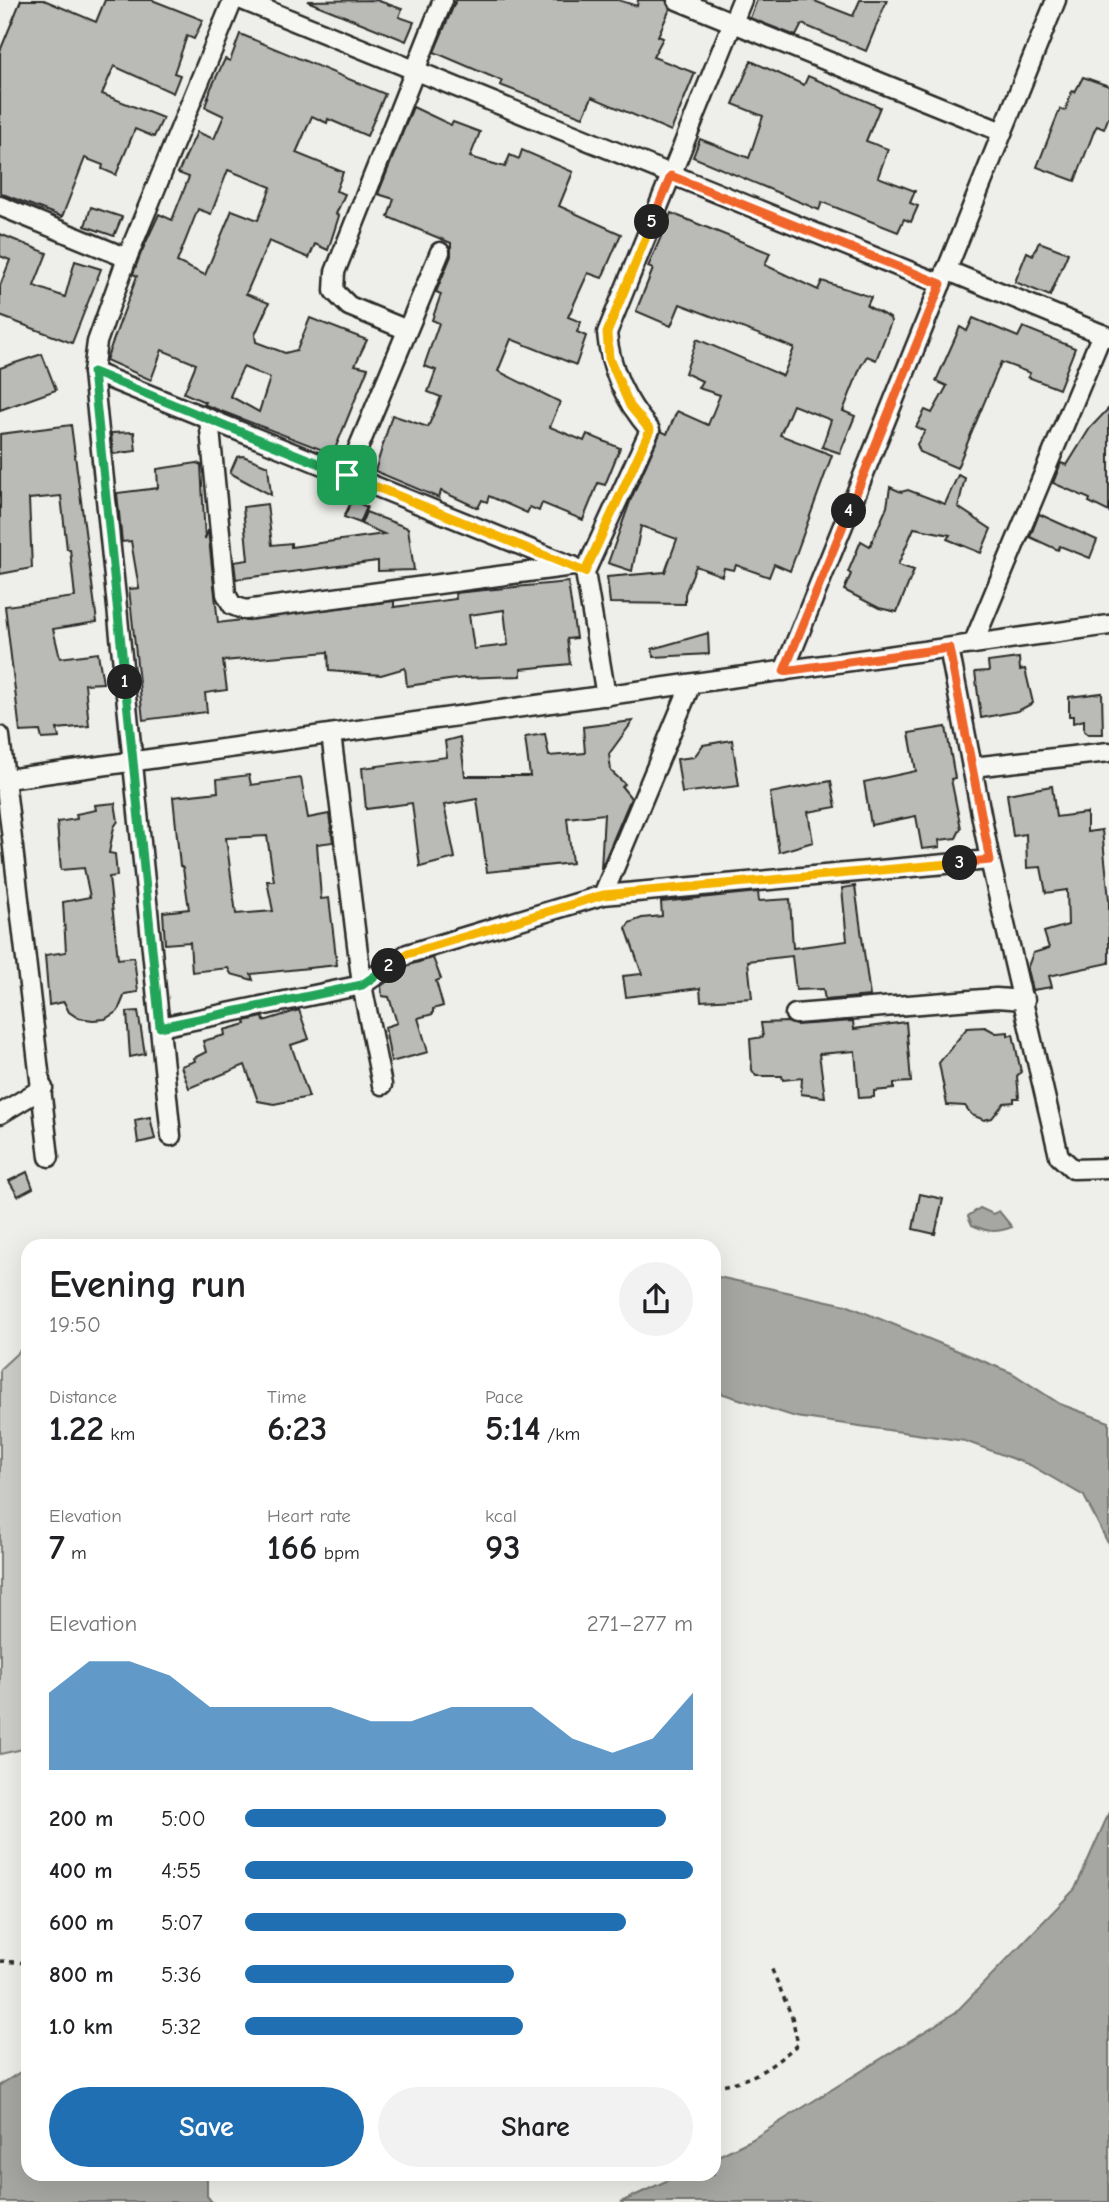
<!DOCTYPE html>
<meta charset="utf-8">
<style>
body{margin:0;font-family:"Comic Neue",sans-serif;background:#f2f2f2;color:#202124;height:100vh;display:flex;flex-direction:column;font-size:26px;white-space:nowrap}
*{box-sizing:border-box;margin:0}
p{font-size:23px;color:#757577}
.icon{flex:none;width:38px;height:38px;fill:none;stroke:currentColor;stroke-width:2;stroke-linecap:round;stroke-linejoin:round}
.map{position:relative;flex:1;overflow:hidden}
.panel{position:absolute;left:21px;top:1239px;width:700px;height:942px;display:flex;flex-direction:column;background:#fff;border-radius:21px;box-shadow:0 7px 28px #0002}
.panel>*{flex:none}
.pin{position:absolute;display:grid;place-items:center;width:60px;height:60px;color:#fff;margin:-30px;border-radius:14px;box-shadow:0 4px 10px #0006}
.km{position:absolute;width:35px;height:35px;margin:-18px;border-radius:50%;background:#222;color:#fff;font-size:19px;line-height:35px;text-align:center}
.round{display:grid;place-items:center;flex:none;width:74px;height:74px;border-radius:37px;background:#f2f2f2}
.overview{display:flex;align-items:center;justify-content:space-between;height:119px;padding:0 28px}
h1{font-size:38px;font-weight:600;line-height:52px}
.metrics{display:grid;grid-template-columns:repeat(3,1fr);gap:10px;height:119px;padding:7px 28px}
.metrics div{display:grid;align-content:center}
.metrics b{font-size:35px;font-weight:600}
.metrics small{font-size:19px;font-weight:400}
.metrics p{font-size:19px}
.chart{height:196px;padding:14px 28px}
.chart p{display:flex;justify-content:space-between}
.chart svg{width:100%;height:126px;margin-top:7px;fill:#1f6fb2;opacity:.7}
.action{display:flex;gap:14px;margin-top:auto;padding:14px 28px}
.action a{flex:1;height:80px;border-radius:42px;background:#1f6fb2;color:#fff;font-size:28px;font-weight:600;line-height:80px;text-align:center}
.action a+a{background:#f2f2f2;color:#202124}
ul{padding:0 28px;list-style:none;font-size:23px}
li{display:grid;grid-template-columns:112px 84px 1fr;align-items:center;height:52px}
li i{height:18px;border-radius:9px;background:#1f6fb2}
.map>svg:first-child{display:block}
.green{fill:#cececa;stroke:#7c7c7a;stroke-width:2}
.water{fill:#a6a6a3;stroke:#757573;stroke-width:2}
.building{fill:#babab7;stroke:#2b2b2b;stroke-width:2;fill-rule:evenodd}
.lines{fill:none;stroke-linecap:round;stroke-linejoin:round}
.minor-casing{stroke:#2b2b2b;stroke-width:23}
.path{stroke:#2b2b2b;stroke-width:3.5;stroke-dasharray:5 5;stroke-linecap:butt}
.minor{stroke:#f6f6f2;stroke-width:18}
.split-1-casing{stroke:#fff;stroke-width:14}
.split-2-casing{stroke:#fff;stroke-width:14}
.split-3-casing{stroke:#fff;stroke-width:14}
.split-4-casing{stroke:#fff;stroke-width:14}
.split-5-casing{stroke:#fff;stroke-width:14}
.split-6-casing{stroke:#fff;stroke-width:14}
.split-1{stroke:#22a559;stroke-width:9}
.split-2{stroke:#22a559;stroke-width:9}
.split-3{stroke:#f5b400;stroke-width:9}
.split-4{stroke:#f0652b;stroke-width:9}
.split-5{stroke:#f0652b;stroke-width:9}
.split-6{stroke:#f5b400;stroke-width:9}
</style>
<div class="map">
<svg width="1109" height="2202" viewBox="0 0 1109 2202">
<rect width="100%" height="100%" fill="#eeeeea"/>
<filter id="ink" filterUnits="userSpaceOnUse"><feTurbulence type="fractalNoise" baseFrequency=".0143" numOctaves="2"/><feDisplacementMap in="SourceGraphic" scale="14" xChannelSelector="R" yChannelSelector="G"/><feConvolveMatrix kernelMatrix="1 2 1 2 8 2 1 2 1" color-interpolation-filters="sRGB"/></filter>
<g filter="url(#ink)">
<!-- green -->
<polygon class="green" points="28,1343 28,1748 0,1754 0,1369"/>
<!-- water -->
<g class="water">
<path d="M980,1208L993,1214L999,1211L1012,1227C996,1233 987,1232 972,1225L968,1216Z"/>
<polygon points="714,1276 846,1305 1012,1373 1060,1404 1109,1422 1109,1545 1084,1496 1030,1465 965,1441 796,1417 714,1391"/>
<polygon points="1109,1813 1109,2202 621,2202 681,2174 714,2174 714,2158 751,2140 956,2012 1075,1889"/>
<polygon points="28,2067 28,2174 207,2174 207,2196 212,2202 0,2202 0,2085"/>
</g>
<!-- building -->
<g class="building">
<polygon points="21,0 44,0 96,22 105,0 152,0 203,20 194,39 187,36 174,73 180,75 173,93 114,66 102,94 163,118 154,137 135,129 116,175 102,169 103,165 85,158 62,217 0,193 0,51"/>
<polygon points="376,0 402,9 399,17 414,22 406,41 307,1"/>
<polygon points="456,0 618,0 637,6 638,0 666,0 670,9 658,36 663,38 653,57 695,73 671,131 592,97 583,117 500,85 502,81 434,52"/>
<polygon points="757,0 812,0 853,16 860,0 887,0 866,51 802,24 796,36 750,18"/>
<path d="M240,34L385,94L367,136L328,119L327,123L312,116L296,153L343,172L336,191L345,194L336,214L339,216L328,250L315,244L309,258L269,241L246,294L269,303L255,335L256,342L285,353L297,350L310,318L367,340L355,365L368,368L333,454L203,404L205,402L184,393L196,364L162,350L151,380L106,360L137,276L133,274L141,253L159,214L172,220L189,177L178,173L197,132L214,139L224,116L205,107L211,88L225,59L230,61ZM228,170L271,187L258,220L232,210L205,275L177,262L198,209L211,214ZM243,367L270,378L259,412L230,396Z"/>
<polygon points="751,61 804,85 808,76 880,107 866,141 888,149 878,177 915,191 910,203 918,206 911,222 904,219 898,232 822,202 819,210 693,157 700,139 749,158 763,116 733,104"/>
<polygon points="1083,77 1109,86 1109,116 1104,129 1097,126 1095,129 1075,181 1037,167 1060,109 1065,111 1072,91 1075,92"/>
<polygon points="413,107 451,125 453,122 480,132 470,157 505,167 510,155 519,159 522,150 573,172 559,206 621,234 602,278 588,273 568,317 581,322 577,332 586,336 576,365 511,339 498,371 560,402 550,427 584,441 587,434 620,448 605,485 598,483 583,520 542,503 539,511 530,507 527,513 489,496 487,502 482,500 478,508 441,491 439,498 375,471 392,415 428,427 441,397 428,392 436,370 424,366 439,323 432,320 441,294 436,292 451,256 451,243 388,217 394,199 378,194"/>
<polygon points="91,207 122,217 114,236 85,226"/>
<polygon points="671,213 770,253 765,265 818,290 822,281 871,297 867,306 890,318 891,322 876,360 867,356 861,366 843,411 855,416 840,453 822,447 831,420 793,405 780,435 832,455 790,571 774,564 769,577 736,565 734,570 724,568 722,576 696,566 685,594 685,604 610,603 607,577 665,572 677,539 641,526 632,571 608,563 631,499 661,431 667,434 677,411 708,425 720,395 698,388 702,381 685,373 697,339 783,376 794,348 680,304 671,326 636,311 653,269 648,267"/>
<polygon points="0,234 47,253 34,286 65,297 75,261 101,269 72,343 0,316 0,286 10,260 0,256"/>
<polygon points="1039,242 1068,253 1050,296 1015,282 1027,252 1033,255"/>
<polygon points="973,318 1018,337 1023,327 1075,348 1059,389 1028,377 1030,373 1001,362 957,468 920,452 917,444 925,431 916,427 925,410 932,413 947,386 936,381 960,327 967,331"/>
<polygon points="42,354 56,390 0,410 0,368"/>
<polygon points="1109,408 1109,512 1089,502 1090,499 1053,483 1061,463 1067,465 1090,428"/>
<polygon points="71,425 97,622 53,629 60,658 98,653 103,683 85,684 89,726 57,729 59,738 42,739 40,731 20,732 5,606 75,597 70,549 67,549 61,496 29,499 32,568 0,574 0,434"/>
<polygon points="134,432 136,451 113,454 111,433"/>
<polygon points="243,456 268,466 271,495 230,473 237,457"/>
<path d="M197,463L201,465L205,539L208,530L218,623L394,601V607L456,599L455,593L568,582L576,638L567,639L570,664L521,669V676L463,678L407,686L405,668L381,675L329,671L328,652L223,661L227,690L205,693L207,712L143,720L129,589L139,588L131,541L122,542L117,493L158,488L157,469ZM504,610L508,645L474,649L469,615Z"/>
<polygon points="958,475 965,478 958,507 991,529 981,553 947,539 950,535 914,528 898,565 914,570 897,612 879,608 844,590 851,574 848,572 861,541 870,546 887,507 890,487 901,492 908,490 945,504"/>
<polygon points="352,500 367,507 360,523 344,517"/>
<polygon points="267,504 272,545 291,543 291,547 384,534 361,524 366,512 408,528 414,570 378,571 378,561 236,579 234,562 248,560 243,507"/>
<polygon points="1039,514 1097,540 1090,558 1060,546 1058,550 1030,537"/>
<polygon points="708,633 709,654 654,657 652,649"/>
<polygon points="1019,658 1020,670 1025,669 1033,703 1018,711 981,718 975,672 989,671 988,662"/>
<polygon points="1102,693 1103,734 1088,734 1084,731 1084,720 1073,723 1073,716 1069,716 1069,697"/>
<polygon points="633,721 609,754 611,771 625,784 622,787 631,798 601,869 604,814 567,818 572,863 487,872 477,799 444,805 455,858 420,867 412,803 366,809 362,768 447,757 445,741 460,737 465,776 530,776 525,737 545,734 549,756 585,753 583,727"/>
<polygon points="946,727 955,778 951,779 961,828 956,838 939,840 940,847 922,849 916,816 871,825 864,782 916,771 909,733"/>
<polygon points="732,740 739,786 682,793 677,759 694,757 703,745"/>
<path d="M249,775L251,785L301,778L308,818L329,814L333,842L317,844L321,899L329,898L337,965L251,974L253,980L231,974L228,968L192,972L190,942L165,944L163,912L189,909L183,868L180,866L173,797L218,792L217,779ZM267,836L274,881H267L273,911L236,914L226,838Z"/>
<polygon points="831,781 836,807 808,812 813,842 779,852 770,793"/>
<polygon points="1052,786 1056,817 1087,813 1087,832 1102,830 1109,900 1109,963 1049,976 1052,987 1032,990 1027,969 1033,953 1049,948 1044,932 1068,925 1067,890 1046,893 1041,867 1027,868 1026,834 1013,836 1007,794"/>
<polygon points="115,803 118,821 114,827 109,853 115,854 117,876 109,877 118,959 134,957 138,992 125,994 118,1011 105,1019 93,1020 78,1018 69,1012 64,1002 49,1005 45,955 66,952 63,902 90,897 84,868 61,870 57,822 77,819 76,814 96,810 95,805"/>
<polygon points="855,886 870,996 825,1000 823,989 796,990 792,956 748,961 752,998 701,1001 700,988 626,997 623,976 642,974 626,928 629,923 642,918 662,916 661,902 758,892 759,901 790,899 793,948 847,941 842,888"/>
<polygon points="433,958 441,979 436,981 443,1006 433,1009 433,1014 418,1018 428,1052 391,1062 385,1027 397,1023 389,997 382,996 381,986 412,964"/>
<polygon points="299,1010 309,1039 291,1045 309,1097 274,1104 258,1101 245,1065 189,1088 181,1066 195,1061 194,1058 206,1052 203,1041 225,1035 224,1030 246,1024 245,1021 263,1017 264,1021"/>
<polygon points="138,1011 145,1054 130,1057 127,1012"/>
<polygon points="853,1021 854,1029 906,1022 911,1082 894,1083 894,1089 874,1091 874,1097 859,1098 855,1051 819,1054 825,1097 801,1094 802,1078 783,1080 782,1076 756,1076 752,1070 750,1039 763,1037 761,1023 787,1022 796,1025"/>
<polygon points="985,1027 996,1033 1008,1032 1008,1036 1013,1034 1021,1072 1017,1076 1019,1098 1014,1098 1014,1102 1004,1103 992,1118 984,1120 972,1115 965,1106 947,1105 939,1063 967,1028"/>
<polygon points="150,1117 155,1139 138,1143 135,1120"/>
<polygon points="27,1172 33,1188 18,1196 9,1181"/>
<polygon points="920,1194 943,1199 935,1234 913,1229"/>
</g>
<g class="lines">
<defs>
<g id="minor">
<polyline points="242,0 941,284"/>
<polyline points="677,0 1002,132"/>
<polyline points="0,206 127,258"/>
<polyline points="946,270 1109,337"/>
<polyline points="407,330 349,306 334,291 335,272 443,0"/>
<polyline points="93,372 572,566"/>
<polyline points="209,419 226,594 232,605 245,610 573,566"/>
<polyline points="347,475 440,252"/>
<polyline points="973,644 1102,334"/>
<polyline points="949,648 990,860 1059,1156 1073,1169 1109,1168"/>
<polyline points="784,671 1056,0"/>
<path d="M606,696L585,572L650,430C626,402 610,370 607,333L742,0"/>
<polyline points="331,734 362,985 382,1085"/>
<polyline points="0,736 49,1157"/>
<polyline points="972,767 1109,752"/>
<polyline points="0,780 1109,625"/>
<polyline points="603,895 691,684"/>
<polyline points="795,1014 996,998 1025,1000"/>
<polyline points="160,1027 362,985 407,954 603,895 990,860"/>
<polyline points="0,1114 43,1088"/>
<polyline points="171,1136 93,372 97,342 127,258 233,0"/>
</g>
</defs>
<!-- minor casing -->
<use href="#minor" class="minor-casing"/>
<!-- path -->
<g class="path">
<polyline points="0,1961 28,1963"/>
<path d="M714,2086C753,2081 769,2069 798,2044L792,2017L770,1965"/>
</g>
<!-- minor -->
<use href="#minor" class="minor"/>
</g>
</g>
<g class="lines" filter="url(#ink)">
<defs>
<polyline id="split-1" points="125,682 93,372 347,475"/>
<polyline id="split-2" points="125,682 160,1027 362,985 389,966"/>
<polyline id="split-3" points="389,966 407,954 603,895 960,863"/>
<polyline id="split-4" points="849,511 784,671 949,648 990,860 960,863"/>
<polyline id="split-5" points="652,222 671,176 941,284 849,511"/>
<polyline id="split-6" points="347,475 585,572 650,430 630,406 609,358 607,333 652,222"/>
</defs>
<!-- split-1 casing -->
<use href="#split-1" class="split-1-casing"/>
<!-- split-2 casing -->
<use href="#split-2" class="split-2-casing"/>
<!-- split-3 casing -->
<use href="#split-3" class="split-3-casing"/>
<!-- split-4 casing -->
<use href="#split-4" class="split-4-casing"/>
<!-- split-5 casing -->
<use href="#split-5" class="split-5-casing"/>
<!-- split-6 casing -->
<use href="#split-6" class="split-6-casing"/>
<!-- split-1 -->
<use href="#split-1" class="split-1"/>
<!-- split-2 -->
<use href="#split-2" class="split-2"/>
<!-- split-3 -->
<use href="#split-3" class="split-3"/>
<!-- split-4 -->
<use href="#split-4" class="split-4"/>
<!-- split-5 -->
<use href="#split-5" class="split-5"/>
<!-- split-6 -->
<use href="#split-6" class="split-6"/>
</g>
</svg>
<div class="pin" style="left:347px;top:475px;background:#1e9e55"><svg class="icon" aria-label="arrive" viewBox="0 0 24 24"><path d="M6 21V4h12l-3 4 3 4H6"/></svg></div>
<b class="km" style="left:125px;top:682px">1</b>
<b class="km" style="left:389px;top:966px">2</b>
<b class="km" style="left:960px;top:863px">3</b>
<b class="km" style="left:849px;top:511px">4</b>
<b class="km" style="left:652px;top:222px">5</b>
<section class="panel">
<div class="overview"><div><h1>Evening run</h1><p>19:50</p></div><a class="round"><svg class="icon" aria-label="share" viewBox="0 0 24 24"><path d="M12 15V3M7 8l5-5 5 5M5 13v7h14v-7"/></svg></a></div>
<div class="metrics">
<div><p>Distance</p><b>1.22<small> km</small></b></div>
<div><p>Time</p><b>6:23</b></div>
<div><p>Pace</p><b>5:14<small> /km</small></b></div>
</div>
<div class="metrics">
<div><p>Elevation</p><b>7<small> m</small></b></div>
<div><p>Heart rate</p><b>166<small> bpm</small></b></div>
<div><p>kcal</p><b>93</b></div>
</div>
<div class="chart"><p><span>Elevation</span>271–277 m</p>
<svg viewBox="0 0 160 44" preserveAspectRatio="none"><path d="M0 44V17L10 6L20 6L30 11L40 22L50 22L60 22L70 22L80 27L90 27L100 22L110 22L120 22L130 33L140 38L150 33L160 17V44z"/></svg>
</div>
<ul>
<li><b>200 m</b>5:00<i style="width:94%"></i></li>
<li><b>400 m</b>4:55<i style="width:100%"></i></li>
<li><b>600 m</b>5:07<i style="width:85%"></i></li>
<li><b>800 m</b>5:36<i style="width:60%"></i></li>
<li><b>1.0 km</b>5:32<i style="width:62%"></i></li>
</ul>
<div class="action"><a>Save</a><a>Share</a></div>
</section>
</div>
